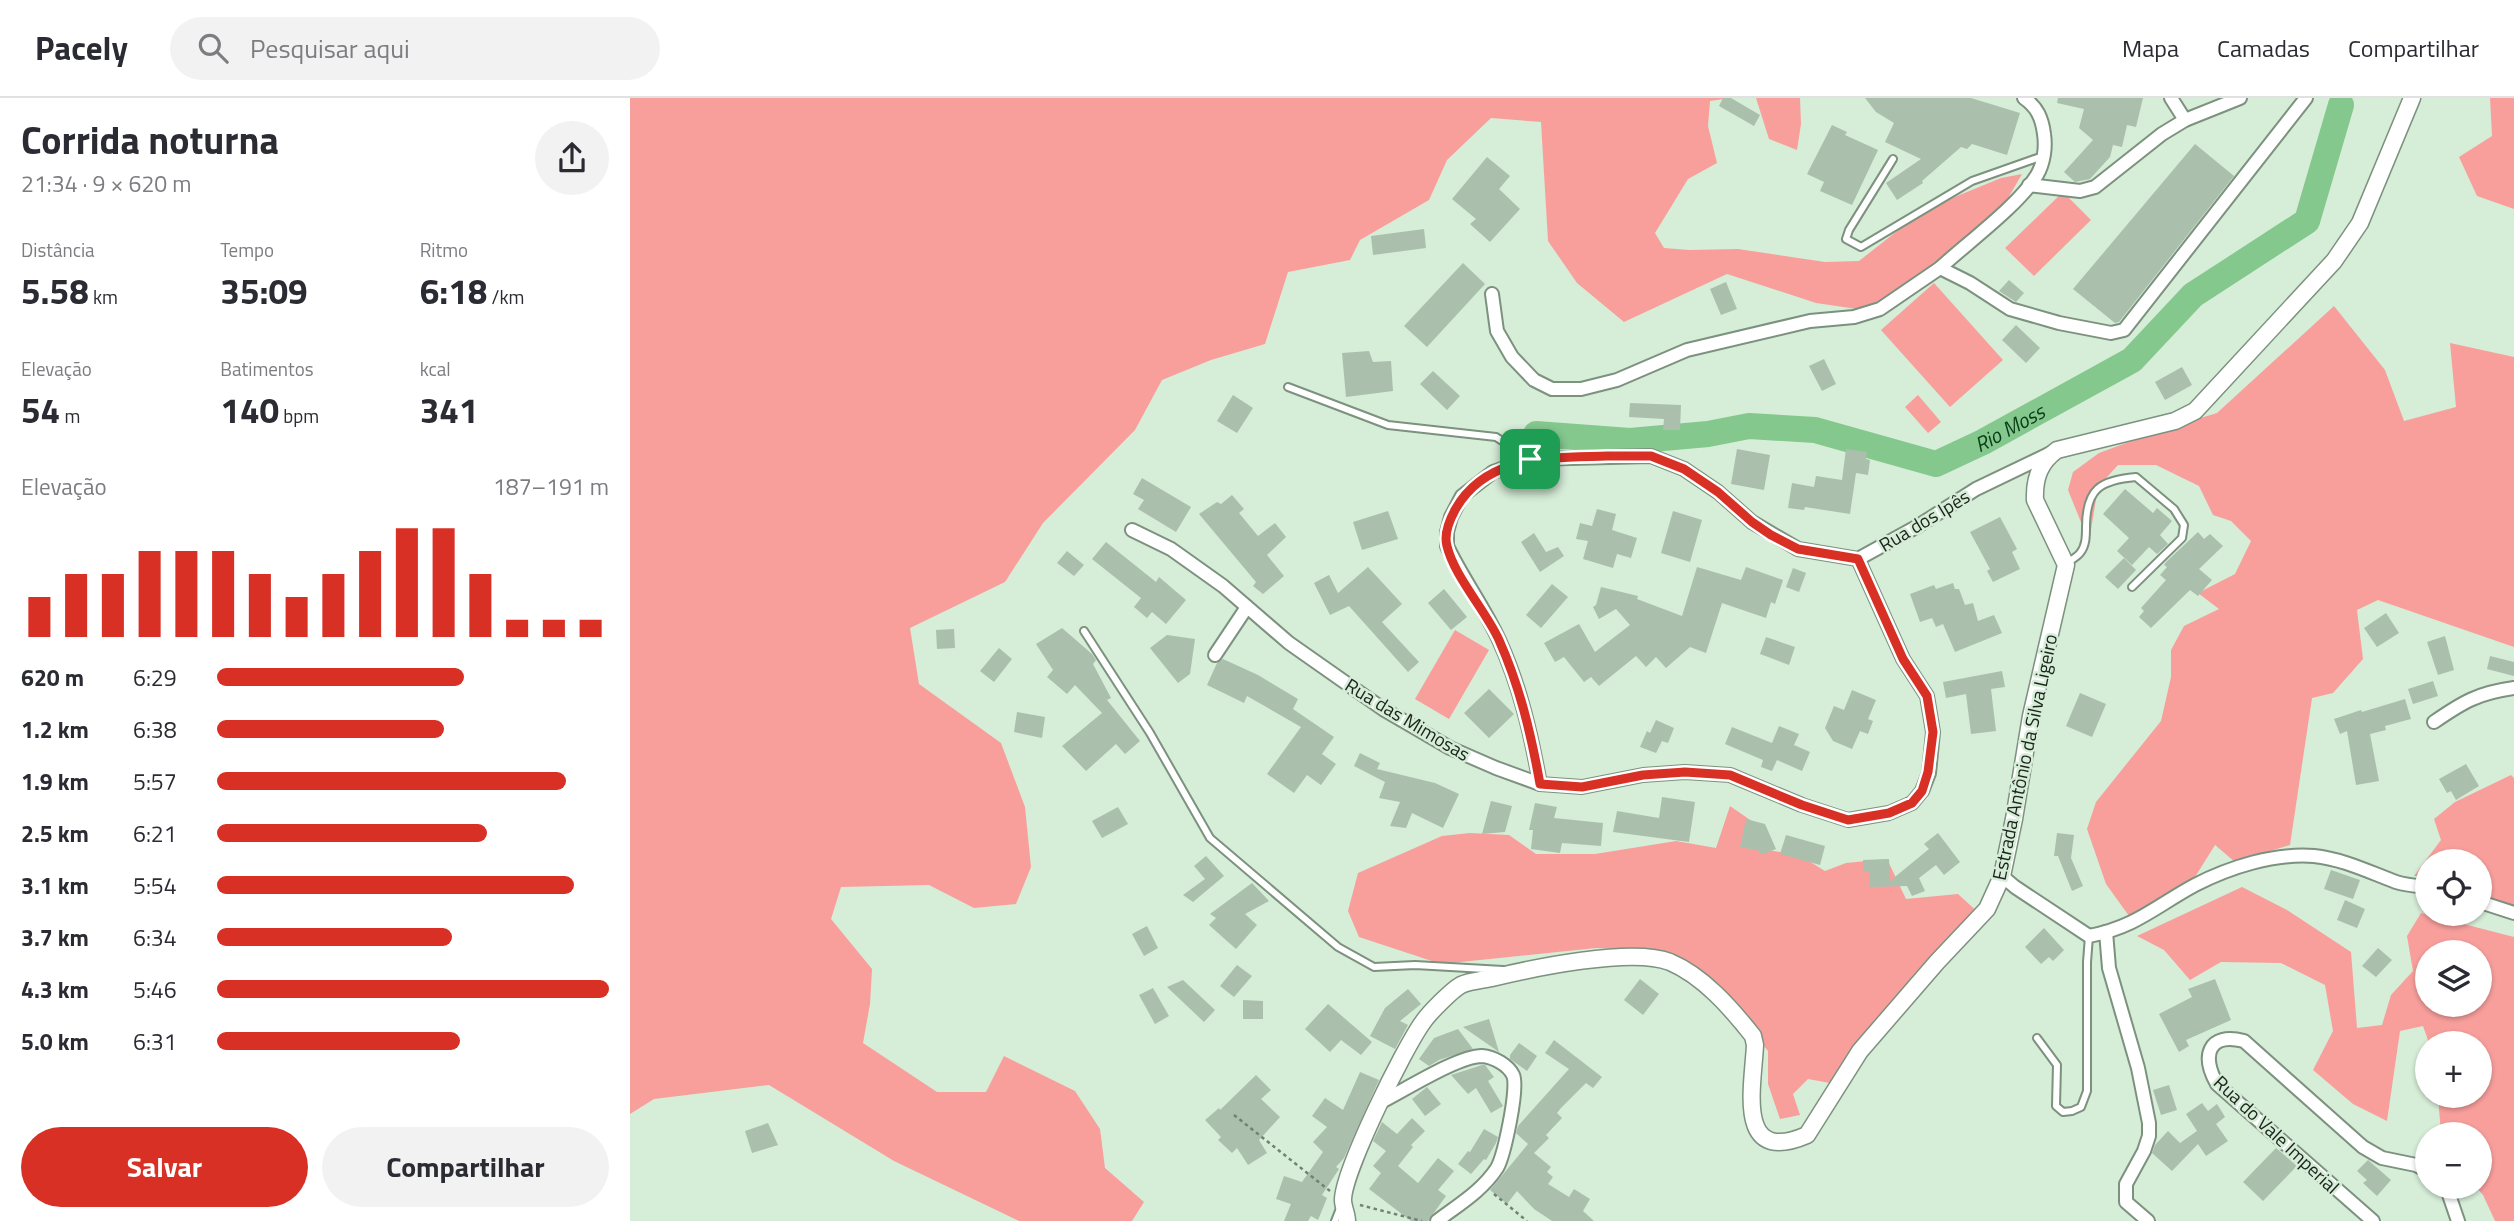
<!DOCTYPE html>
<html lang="pt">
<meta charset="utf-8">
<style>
body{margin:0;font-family:"Titillium Web",sans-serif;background:#f2f2f3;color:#2b2b33;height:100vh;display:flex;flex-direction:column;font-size:26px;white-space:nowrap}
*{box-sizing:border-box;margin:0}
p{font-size:23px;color:#7c7c81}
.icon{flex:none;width:38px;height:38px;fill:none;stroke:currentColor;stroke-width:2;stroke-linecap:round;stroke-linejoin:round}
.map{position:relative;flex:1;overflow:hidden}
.sheet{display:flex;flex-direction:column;background:#fff;width:630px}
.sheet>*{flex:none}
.buttons{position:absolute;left:1785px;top:751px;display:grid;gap:14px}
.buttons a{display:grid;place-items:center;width:77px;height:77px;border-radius:50%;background:#fff;box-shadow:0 2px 5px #0004;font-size:35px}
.pin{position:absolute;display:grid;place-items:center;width:60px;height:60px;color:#fff;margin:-30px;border-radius:14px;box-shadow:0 4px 10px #0006}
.round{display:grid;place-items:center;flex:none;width:74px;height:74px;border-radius:37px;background:#f2f2f3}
.summary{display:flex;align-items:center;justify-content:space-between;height:119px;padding:0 21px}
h1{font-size:38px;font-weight:700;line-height:52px}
.figures{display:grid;grid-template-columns:repeat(3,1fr);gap:10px;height:119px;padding:7px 21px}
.figures div{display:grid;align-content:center}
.figures b{font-size:35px;font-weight:700}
.figures small{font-size:19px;font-weight:400}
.figures p{font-size:19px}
.chart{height:196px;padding:14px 21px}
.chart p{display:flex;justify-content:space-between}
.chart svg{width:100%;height:126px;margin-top:7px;stroke:#d93025;stroke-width:6}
.cta{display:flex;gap:14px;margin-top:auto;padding:14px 21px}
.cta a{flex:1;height:80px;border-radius:42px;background:#d93025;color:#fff;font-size:28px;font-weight:700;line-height:80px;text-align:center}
.cta a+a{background:#f2f2f3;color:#2b2b33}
ul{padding:0 21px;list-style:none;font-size:23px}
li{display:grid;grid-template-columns:112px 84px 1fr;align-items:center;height:52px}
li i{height:18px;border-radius:9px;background:#d93025}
header{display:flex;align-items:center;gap:42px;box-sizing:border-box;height:98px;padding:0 35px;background:#fff;border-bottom:2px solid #e1e1e2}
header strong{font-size:33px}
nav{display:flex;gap:38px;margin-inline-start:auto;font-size:24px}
.search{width:490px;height:63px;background:#f2f2f3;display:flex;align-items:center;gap:18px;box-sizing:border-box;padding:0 24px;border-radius:38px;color:#7c7c81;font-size:26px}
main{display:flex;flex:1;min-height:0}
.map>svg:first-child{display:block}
.green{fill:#f89f9c;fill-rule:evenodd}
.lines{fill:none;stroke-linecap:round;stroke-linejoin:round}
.river{stroke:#84c88e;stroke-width:26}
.building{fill:#aac0ad}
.service-casing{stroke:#7c917e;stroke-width:10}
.minor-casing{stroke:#7c917e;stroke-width:16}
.tertiary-casing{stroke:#7c917e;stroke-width:19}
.path{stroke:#728173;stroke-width:2.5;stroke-dasharray:3.5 3.5;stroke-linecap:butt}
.service{stroke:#fff;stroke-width:6}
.minor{stroke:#fff;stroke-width:12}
.tertiary{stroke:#fff;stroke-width:16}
.route-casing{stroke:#fff;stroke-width:14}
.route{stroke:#d93025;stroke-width:9}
.labels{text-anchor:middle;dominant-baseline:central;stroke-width:5;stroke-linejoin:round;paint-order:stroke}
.street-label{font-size:19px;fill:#1b231c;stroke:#d6edd8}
.water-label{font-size:21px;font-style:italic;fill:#093d17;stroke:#d6edd8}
</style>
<header>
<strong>Pacely</strong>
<div class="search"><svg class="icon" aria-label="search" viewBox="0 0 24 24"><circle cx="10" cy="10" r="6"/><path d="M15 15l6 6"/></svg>Pesquisar aqui</div>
<nav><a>Mapa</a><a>Camadas</a><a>Compartilhar</a></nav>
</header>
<main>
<section class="sheet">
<div class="summary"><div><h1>Corrida noturna</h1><p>21:34 · 9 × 620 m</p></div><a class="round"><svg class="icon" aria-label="share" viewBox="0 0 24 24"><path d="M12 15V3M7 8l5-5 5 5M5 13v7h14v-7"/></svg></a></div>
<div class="figures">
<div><p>Distância</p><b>5.58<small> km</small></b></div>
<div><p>Tempo</p><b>35:09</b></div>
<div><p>Ritmo</p><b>6:18<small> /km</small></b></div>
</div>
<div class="figures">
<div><p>Elevação</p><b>54<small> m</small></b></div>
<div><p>Batimentos</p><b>140<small> bpm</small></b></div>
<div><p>kcal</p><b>341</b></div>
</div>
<div class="chart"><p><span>Elevação</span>187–191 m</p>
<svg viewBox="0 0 160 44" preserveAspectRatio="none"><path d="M5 44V30M15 44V22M25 44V22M35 44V14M45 44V14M55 44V14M65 44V22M75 44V30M85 44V22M95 44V14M105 44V6M115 44V6M125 44V22M135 44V38M145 44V38M155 44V38"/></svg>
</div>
<ul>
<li><b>620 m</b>6:29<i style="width:63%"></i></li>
<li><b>1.2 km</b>6:38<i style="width:58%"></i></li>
<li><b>1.9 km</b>5:57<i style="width:89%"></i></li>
<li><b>2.5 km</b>6:21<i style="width:69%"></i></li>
<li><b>3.1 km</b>5:54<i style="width:91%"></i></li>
<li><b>3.7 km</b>6:34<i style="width:60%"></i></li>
<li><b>4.3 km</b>5:46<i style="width:100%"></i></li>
<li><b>5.0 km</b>6:31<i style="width:62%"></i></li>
</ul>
<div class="cta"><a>Salvar</a><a>Compartilhar</a></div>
</section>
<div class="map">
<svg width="1884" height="1123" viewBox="0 0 1884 1123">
<rect width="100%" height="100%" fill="#d6edd8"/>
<!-- green -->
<g class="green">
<polygon points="0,0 1102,0 1080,3 1078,28 1087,65 1058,81 1025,135 1034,150 1059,152 1108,151 1195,164 1229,163 1271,130 1320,101 1371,80 1392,76 1359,133 1293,186 1227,211 1186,205 1097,176 994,224 947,185 918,143 911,24 861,20 817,62 799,102 730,142 720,162 658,174 635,246 581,262 532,282 505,332 413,425 375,484 280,530 289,586 371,645 395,709 401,769 386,806 344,810 299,787 211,789 201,821 242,871 240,906 233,945 307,994 356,994 374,958 445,993 470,1031 475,1070 514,1104 502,1123 389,1123 264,1063 139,987 24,1001 0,1016"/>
<polygon points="1126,0 1170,0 1171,26 1167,52 1139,41"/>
<polygon points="1860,0 1884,0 1884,111 1847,98 1829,59 1862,38"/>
<polygon points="1433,94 1461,122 1404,178 1375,150"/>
<polygon points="1304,185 1373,262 1320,309 1251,232"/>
<polygon points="1704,208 1755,272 1774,323 1826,309 1820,245 1884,259 1884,549 1748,502 1727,512 1733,561 1703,595 1682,600 1660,747 1605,764 1585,747 1560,787 1499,818 1476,786 1457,731 1466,704 1531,623 1541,579 1541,552 1554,528 1589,511 1568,495 1605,476 1621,443 1601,423 1583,417 1569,388 1526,367 1488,367 1468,389 1459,444 1438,392 1443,374 1469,355 1534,331 1587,315"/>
<polygon points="1288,297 1311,324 1298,335 1275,309"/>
<polygon points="825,532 859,552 819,621 785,601"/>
<polygon points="1881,677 1884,680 1884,819 1850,808 1850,763 1797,763 1797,778 1784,778 1811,742 1804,721 1825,704"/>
<polygon points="1100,708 1126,726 1124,750 1169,757 1195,773 1216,765 1257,761 1276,801 1328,796 1352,818 1346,836 1254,919 1200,985 1178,981 1163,996 1170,1017 1150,1021 1138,986 1138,953 1082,884 1036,853 966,850 811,866 729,839 718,813 728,775 812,738 840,735 879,737 906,756 965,756 1046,743 1086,750"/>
<path d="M1612,789L1657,812L1721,854L1727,930L1752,927L1761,897L1783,873L1777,838L1791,815L1884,839V1123H1865L1853,1097L1846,1089L1850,1088V1036H1811L1808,998H1850V945H1799L1793,928L1770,933L1757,1023L1723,1006L1683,972L1703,933L1695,887L1651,865L1591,864L1560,882L1534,852L1507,838ZM1797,854H1850V906H1797Z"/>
</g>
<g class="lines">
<!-- river -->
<path class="river" id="s1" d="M906,336L1000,343L1078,336L1119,328L1185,332L1306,366L1353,344L1502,262L1563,197L1677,123L1711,7"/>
</g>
<!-- building -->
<g class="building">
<polygon points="1093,0 1101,0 1130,17 1124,28 1089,8"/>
<polygon points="1235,0 1341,0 1390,15 1377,57 1342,46 1337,51 1331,49 1292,83 1293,85 1267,102 1256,85 1291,61 1255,44 1264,25 1246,14"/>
<polygon points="1428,0 1513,0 1506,29 1497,27 1492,49 1483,47 1480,59 1460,81 1445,84 1434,74 1463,42 1449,30 1454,11 1427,5"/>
<polygon points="1202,27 1217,34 1215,37 1248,52 1222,107 1190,93 1194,84 1177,76"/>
<polygon points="1565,46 1604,78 1489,224 1485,225 1443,191"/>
<polygon points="857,59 880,78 869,91 890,111 860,144 840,126 846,121 822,101"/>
<polygon points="794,131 796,150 743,157 741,138"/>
<polygon points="833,165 855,186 797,249 774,228"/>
<polygon points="1379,182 1394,195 1386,204 1369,193"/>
<polygon points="1096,184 1107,211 1091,217 1080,191"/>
<polygon points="1386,227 1410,250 1396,265 1372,242"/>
<polygon points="739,253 743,264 761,263 763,293 716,299 712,255"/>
<polygon points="1194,261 1206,286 1192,293 1179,268"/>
<polygon points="1552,269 1562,287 1535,302 1525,284"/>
<polygon points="803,273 830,298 817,312 790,286"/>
<polygon points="603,297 623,310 607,335 587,323"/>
<polygon points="1000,305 1051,307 1050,332 1033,332 1034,321 999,319"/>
<polygon points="1107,351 1140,357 1134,392 1101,386"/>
<polygon points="1216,351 1237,354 1236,361 1240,362 1238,377 1226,375 1220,416 1175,409 1174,412 1158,410 1162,385 1184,389 1186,378 1212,382"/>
<polygon points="512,380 561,409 546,434 508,411 514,402 503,396"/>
<polygon points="1495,391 1523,415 1527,410 1542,423 1530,437 1538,446 1527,456 1519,449 1502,467 1487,453 1499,440 1473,416"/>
<polygon points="602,397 614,411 609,415 628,438 645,425 656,439 637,457 654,478 633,496 623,488 626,484 569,416 587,404 591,406"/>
<polygon points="967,411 986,416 982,432 1007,440 1001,460 987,456 983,470 953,461 958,443 946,441 950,425 962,428"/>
<polygon points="758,413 768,441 732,452 723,424"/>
<polygon points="1043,413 1072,422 1060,464 1031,455"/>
<polygon points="1370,419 1387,451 1382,454 1390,471 1363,484 1357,473 1360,471 1340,434"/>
<polygon points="1568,434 1574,441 1580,436 1593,448 1569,471 1582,482 1568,498 1560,492 1521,530 1509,519 1514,513 1511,510 1536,482 1530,477 1537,469 1534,467 1536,464"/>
<polygon points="904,435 916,454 928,449 934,458 910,474 891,444"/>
<polygon points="476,444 526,484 529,479 556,502 536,526 522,514 517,520 504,509 511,500 462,461"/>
<polygon points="437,453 454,467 444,478 427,465"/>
<polygon points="1494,460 1506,472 1488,491 1475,479"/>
<polygon points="738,469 772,506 752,524 789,564 778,574 719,508 700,517 684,485 699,477 708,495"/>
<polygon points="1067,469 1111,482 1116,469 1153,482 1145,506 1141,504 1136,520 1092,505 1076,555 1060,549 1036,570 1026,559 1016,569 1006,558 969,588 961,579 954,584 934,559 925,564 914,545 949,526 965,554 1000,527 986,511 969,521 963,509 966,507 971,489 1008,498 1007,501 1052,518"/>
<polygon points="1163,470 1176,475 1169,494 1156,489"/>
<polygon points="1323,485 1325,491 1329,491 1335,507 1343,505 1348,523 1364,517 1372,535 1325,554 1313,526 1306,529 1302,520 1290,524 1280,496 1304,487 1306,491"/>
<polygon points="922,486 938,499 911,530 896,517"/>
<polygon points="814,491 837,519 821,532 798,505"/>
<polygon points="1756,515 1769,535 1747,549 1734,530"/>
<polygon points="432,530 462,556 466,562 463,566 481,600 477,602 510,643 495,656 486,646 456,673 432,648 472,615 445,587 437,596 417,579 423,572 406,546"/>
<polygon points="324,531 325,550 307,551 306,532"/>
<polygon points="537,537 565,541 560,576 548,585 520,550"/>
<polygon points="1815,538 1824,572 1808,577 1797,544"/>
<polygon points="1136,539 1165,549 1159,567 1130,556"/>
<polygon points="369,550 382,561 364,584 350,573"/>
<polygon points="1860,558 1884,564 1884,578 1857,571"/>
<polygon points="593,561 628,577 668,601 663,611 704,639 692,656 706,666 691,687 677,677 664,695 637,676 671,629 617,598 614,605 577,587 587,565"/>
<polygon points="1372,573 1375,589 1361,591 1366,633 1341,636 1336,596 1316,600 1313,584"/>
<polygon points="1803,583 1808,598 1783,606 1778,591"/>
<polygon points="859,591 884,616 859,640 834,615"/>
<polygon points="1222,592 1246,602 1238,621 1243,623 1238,636 1230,633 1222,651 1203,643 1195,630 1204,608 1214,612"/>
<polygon points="1450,595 1476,606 1462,639 1436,628"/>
<polygon points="1775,601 1781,621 1755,628 1756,632 1740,636 1749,683 1726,687 1717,633 1710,636 1704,621 1731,612 1732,614"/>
<polygon points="387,614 415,619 412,640 384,634"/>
<polygon points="1026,622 1044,630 1038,645 1032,643 1026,655 1010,649 1017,633 1020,635"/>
<polygon points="1149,628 1169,636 1164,647 1180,654 1172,673 1147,662 1142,673 1131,669 1133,662 1095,646 1102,629 1142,645"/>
<polygon points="730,655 750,665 747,671 805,685 829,696 813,730 782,715 776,730 760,728 770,704 749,700 755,684 724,668"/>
<polygon points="1836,666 1849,688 1826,702 1821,693 1817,695 1809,681"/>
<polygon points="1032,699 1065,704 1059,744 983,734 987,713 1029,720"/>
<polygon points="861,703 882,708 875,734 852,736"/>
<polygon points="905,705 927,709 924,720 973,725 971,748 932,745 930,755 901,751 903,732 899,732"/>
<polygon points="488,709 498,726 472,740 462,723"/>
<polygon points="1116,721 1135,726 1146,751 1131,757 1130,753 1110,749"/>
<polygon points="1308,735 1330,764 1314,777 1306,767 1289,780 1295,793 1282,798 1277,788 1239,789 1239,773 1233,773 1233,762 1259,761 1260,783 1299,751 1294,746"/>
<polygon points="1427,735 1444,737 1441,760 1453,788 1442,793 1428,758 1424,758"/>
<polygon points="1156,737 1195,748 1190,767 1150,756"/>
<polygon points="576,758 594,778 563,804 553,797 575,781 564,768"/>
<polygon points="1701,772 1730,782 1723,801 1694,791"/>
<polygon points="622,785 639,803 615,816 627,827 606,851 579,827 586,820 580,816"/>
<polygon points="1715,802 1735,811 1727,830 1707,822"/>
<polygon points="517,828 528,850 514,858 502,836"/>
<polygon points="1414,830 1434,852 1423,863 1419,859 1411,866 1395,849"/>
<polygon points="1748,850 1762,862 1746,879 1732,868"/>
<polygon points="607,867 622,878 604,899 590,888"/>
<polygon points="1010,881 1029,896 1013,917 994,902"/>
<polygon points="1585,881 1601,922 1556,942 1559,948 1549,954 1529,916 1562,899 1558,891"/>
<polygon points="553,882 585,912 574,924 537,889"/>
<polygon points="523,890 539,918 525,926 509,897"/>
<polygon points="778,891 791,906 770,923 778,927 765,951 740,938 755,910"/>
<polygon points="613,902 633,903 633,921 613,921"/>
<polygon points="698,906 742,944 731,957 711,942 700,954 675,931"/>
<polygon points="859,921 869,954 833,929"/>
<polygon points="828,931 843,951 809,962 799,968 789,961 804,940"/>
<polygon points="924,942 972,979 963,990 956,985 931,1010 927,1015 932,1020 916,1037 919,1040 904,1055 921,1069 917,1074 923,1079 918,1086 939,1099 944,1091 960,1101 953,1113 964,1123 922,1123 904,1111 887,1093 877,1106 860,1092 898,1046 886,1035 888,1028 939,971 915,955"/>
<polygon points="889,945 907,958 897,973 880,961 880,957"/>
<polygon points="852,967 855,967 864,979 858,983 873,1008 861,1015 846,990 838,996 821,977"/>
<polygon points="730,974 749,982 714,1060 706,1069 709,1071 692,1097 697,1100 688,1122 681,1118 678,1123 654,1123 661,1106 646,1101 654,1078 672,1084 693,1054 683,1044 697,1029 682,1018 695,1000 713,1012"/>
<polygon points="626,977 641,992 631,1001 650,1019 629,1042 637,1055 618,1067 607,1050 602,1055 588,1042 591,1039 575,1022 589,1010 590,1012"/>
<polygon points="1539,987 1547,1012 1531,1017 1523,992"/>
<polygon points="797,989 811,1006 795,1018 782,1001"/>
<polygon points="1572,1005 1578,1013 1587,1006 1595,1019 1586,1026 1598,1043 1576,1058 1568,1046 1542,1073 1522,1055 1525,1047 1538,1033 1550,1045 1567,1033 1556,1016"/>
<polygon points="782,1020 795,1033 781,1047 783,1049 768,1068 788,1085 808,1060 824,1073 808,1092 816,1098 798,1123 781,1123 739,1091 751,1075 743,1068 756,1053 743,1043 752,1024 767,1036"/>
<polygon points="138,1025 148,1047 122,1055 115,1033"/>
<polygon points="854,1031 868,1039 866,1045 856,1062 854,1061 841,1076 828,1066 838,1053 840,1054"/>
<polygon points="1646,1050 1667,1068 1633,1103 1613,1084"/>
<polygon points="1738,1062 1761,1082 1747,1098 1733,1085 1737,1082 1727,1073"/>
</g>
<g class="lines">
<defs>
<g id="service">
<polyline points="1263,61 1219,132 1216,141 1231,149 1342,83 1413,58"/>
<polyline points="658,289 758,327 866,339 899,360"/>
<path d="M1437,465C1441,462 1447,459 1450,455C1456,448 1456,438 1456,429C1456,391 1470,382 1506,379L1544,411L1554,427L1552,440L1502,489"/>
<polyline points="454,533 520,635 580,740 708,849 744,869 785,867 873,872"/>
<polyline points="1407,940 1427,967 1426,1008 1433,1014 1442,1013 1451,1009 1457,993 1457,864 1459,838"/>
<polyline points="705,1123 711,1108"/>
</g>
<g id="minor">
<polyline points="1541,0 1555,22"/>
<polyline points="1399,87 1450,93 1465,89 1532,36 1555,22 1610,0"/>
<path d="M1310,170C1337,145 1389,107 1407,77C1414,65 1416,49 1414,36C1412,20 1407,9 1394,0"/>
<polyline points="862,196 867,233 882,259 904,282 922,291 951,291 987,282 1057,252 1180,223 1224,219 1250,211 1310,170 1340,185 1380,211 1429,225 1481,235 1494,232 1676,0"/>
<polyline points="502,432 541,451 593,488 659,545 753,611 820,650 866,670 910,686 952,689 1013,677 1055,674 1100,677 1172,707 1218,722 1259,715 1282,705 1292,693 1299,675 1303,634 1297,598 1273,561 1228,461"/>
<polyline points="585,557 617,509"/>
<path d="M1804,624C1833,604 1848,595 1884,590"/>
<path d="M910,686C901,636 890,588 869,542C854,509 832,480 817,448V434L821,419L832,398L863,374L900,361L1021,358L1054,371L1088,394L1122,424L1168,451L1228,461L1288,428L1346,391L1423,354"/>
<path d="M1372,778L1385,789L1459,838C1506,829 1526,808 1565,787C1600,769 1644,755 1684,758C1713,761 1739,774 1766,784C1775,787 1787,788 1797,789"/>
<polyline points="1850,804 1884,815"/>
<polyline points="1476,834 1479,870 1508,970 1519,1025 1519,1038 1514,1053 1496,1086 1496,1104 1518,1123"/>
<path d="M751,1004C775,992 828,958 852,958C864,959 878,967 883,977C889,989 874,1058 867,1070C852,1093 828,1107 807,1123"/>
<polyline points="1816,1088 1828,1123"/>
<path d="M1743,1123L1587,986C1571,958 1578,934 1614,943L1733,1049L1752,1060L1786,1067L1797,1073"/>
</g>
<path id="tertiary" d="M717,1123C717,1116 713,1109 713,1102C713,1074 774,950 793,924C799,915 822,892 831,887C840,883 853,882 862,880C903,870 1002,849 1040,864C1073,878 1101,910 1123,938L1125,947C1123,989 1105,1068 1177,1037L1230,953L1307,864L1357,811L1372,778L1384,721L1401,618L1436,467L1405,402C1404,380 1410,364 1427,352L1545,323L1565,313L1704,163L1730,125L1782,0"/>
</defs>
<!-- service casing -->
<use href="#service" class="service-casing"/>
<!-- minor casing -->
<use href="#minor" class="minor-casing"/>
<!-- tertiary casing -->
<use href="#tertiary" class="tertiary-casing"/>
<!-- path -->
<g class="path">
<polyline points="604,1017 700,1093"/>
<polyline points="864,1096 897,1123"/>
<polyline points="730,1107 792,1123"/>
</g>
<!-- service -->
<use href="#service" class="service"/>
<!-- minor -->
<use href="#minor" class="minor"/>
<!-- tertiary -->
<use href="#tertiary" class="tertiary"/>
</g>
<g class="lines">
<defs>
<path id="route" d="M977,358H1021L1054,371L1088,394L1122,424L1141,437L1168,451L1228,461L1273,561L1297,598L1303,634L1298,674L1292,693L1282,705L1259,715L1218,722L1172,707L1100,677L1055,674L1013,677L952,689L910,686C901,636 890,589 869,542C856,513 824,478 817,448C814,437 819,423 825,412C856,356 922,360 977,358Z"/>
</defs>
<!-- route casing -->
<use href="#route" class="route-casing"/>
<!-- route -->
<use href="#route" class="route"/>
</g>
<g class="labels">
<!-- street labels -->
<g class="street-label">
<text transform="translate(1294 422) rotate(-31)">Rua dos Ipês</text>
<text transform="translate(778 621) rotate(31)">Rua das Mimosas</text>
<text transform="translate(1394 659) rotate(-78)">Estrada Antônio da Silva Ligeiro</text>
<text transform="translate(1647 1036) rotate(43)">Rua do Vale Imperial</text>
</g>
<!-- water labels -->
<g class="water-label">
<text stroke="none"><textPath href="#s1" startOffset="488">Rio Moss</textPath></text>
</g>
</g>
</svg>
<div class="buttons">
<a><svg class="icon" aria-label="locate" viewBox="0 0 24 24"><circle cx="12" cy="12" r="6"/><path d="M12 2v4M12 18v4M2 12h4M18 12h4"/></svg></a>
<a><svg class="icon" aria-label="layers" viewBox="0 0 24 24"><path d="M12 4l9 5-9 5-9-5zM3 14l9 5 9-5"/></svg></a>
<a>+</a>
<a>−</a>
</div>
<div class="pin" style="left:900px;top:361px;background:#1e9e55"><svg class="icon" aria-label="arrive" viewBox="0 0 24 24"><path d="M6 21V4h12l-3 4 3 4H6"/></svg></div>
</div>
</main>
